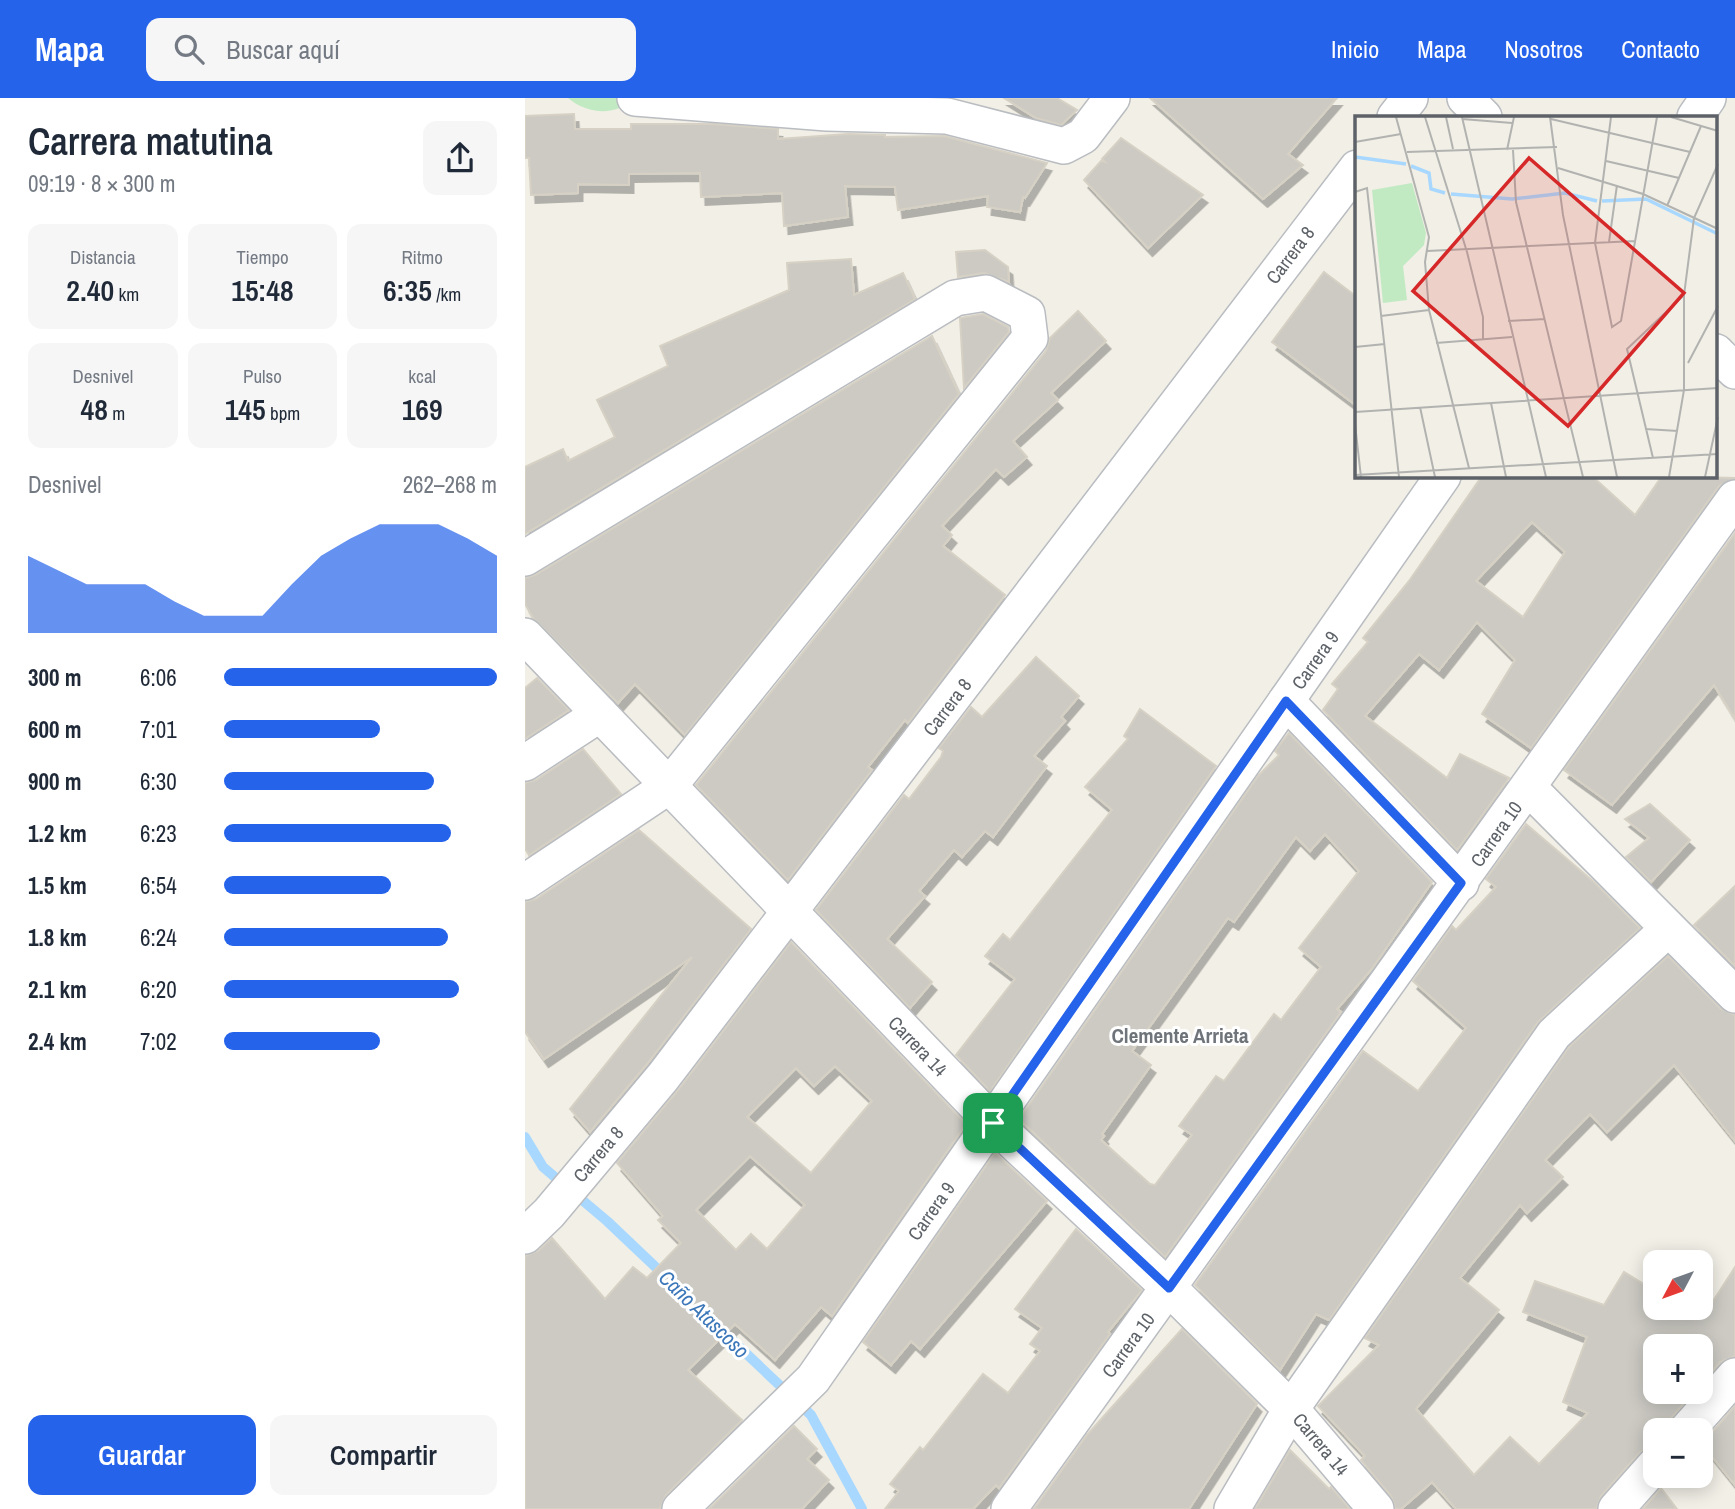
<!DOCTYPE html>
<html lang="es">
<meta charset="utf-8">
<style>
body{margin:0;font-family:"Archivo Narrow",sans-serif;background:#f6f6f7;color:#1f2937;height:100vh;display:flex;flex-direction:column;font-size:26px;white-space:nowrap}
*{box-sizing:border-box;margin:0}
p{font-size:23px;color:#747a83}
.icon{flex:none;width:38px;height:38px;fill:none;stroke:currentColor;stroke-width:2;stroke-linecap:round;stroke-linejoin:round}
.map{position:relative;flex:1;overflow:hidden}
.details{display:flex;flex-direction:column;background:#fff;width:525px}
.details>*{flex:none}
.needle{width:46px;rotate:229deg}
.fabs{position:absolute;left:1118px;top:1152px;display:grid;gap:14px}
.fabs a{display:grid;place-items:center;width:70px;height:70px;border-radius:14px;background:#fff;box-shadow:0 4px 18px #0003;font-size:35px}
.pin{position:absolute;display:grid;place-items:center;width:60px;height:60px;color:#fff;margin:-30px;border-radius:14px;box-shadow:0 4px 10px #0006}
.round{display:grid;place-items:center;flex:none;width:74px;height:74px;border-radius:14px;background:#f6f6f7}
.overview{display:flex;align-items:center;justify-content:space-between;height:119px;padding:0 28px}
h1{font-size:38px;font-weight:600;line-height:52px}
.figures{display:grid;grid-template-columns:repeat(3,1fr);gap:10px;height:119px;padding:7px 28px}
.figures div{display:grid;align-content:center;border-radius:14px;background:#f6f6f7;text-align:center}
.figures b{font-size:30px;font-weight:600}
.figures small{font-size:19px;font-weight:400}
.figures p{font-size:19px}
.chart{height:196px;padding:14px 28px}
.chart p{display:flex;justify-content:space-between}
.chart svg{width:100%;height:126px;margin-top:7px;fill:#2563eb;opacity:.7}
.primary-button{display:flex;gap:14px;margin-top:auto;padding:14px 28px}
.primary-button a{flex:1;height:80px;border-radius:14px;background:#2563eb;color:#fff;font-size:28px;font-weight:600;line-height:80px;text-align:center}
.primary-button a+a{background:#f6f6f7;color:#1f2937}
ul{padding:0 28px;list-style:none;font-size:23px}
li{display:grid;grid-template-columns:112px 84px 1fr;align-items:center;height:52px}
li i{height:18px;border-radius:9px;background:#2563eb}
header{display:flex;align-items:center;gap:42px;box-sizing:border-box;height:98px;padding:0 35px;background:#2563eb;color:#fff}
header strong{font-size:33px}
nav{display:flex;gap:38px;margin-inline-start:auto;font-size:24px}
.search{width:490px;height:63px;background:#f6f6f7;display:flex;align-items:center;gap:18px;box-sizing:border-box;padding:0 24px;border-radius:14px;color:#747a83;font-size:26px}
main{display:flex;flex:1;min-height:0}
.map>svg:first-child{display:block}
.green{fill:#c1eac2}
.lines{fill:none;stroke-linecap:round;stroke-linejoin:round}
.stream{stroke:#a8d8ff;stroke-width:10}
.building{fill:#cccac3;stroke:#d6d1c4;stroke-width:2;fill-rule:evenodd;filter:url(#shadow)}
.minor-casing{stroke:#b9bcc0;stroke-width:38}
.minor{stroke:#fff;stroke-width:35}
.route-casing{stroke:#fff;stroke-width:14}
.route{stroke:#2563eb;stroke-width:9}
.labels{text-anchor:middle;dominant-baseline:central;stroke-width:6;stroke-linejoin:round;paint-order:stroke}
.street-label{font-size:19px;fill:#5d6268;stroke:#fff}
.neighbourhood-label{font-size:21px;font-weight:bold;fill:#6e747a;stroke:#fff}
.water-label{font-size:21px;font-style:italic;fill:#3c77b9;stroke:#fff}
.inset-river{fill:none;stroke:#a8d8ff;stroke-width:3.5}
.inset-road{fill:none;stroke:#b2b3b0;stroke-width:2}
.view{fill:#d62828;fill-opacity:0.15;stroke:#d62828;stroke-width:3.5}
.inset-edge{fill:none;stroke:#5d6268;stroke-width:3.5}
</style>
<header>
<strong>Mapa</strong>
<div class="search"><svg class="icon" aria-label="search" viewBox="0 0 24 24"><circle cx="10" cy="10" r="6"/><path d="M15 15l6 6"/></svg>Buscar aquí</div>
<nav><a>Inicio</a><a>Mapa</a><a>Nosotros</a><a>Contacto</a></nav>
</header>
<main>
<section class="details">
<div class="overview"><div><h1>Carrera matutina</h1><p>09:19 · 8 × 300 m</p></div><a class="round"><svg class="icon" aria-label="share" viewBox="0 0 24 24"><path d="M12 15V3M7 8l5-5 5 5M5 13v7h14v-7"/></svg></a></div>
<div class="figures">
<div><p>Distancia</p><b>2.40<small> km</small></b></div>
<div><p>Tiempo</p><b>15:48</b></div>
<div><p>Ritmo</p><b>6:35<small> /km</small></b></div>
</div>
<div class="figures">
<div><p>Desnivel</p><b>48<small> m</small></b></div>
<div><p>Pulso</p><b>145<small> bpm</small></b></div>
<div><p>kcal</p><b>169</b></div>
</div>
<div class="chart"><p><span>Desnivel</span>262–268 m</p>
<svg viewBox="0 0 160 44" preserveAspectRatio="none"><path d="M0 44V17L10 22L20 27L30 27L40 27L50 33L60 38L70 38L80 38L90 27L100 17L110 11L120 6L130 6L140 6L150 11L160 17V44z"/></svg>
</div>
<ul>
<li><b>300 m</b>6:06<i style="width:100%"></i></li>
<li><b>600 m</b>7:01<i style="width:57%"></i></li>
<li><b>900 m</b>6:30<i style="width:77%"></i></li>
<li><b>1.2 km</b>6:23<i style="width:83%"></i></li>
<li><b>1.5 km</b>6:54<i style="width:61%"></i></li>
<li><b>1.8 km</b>6:24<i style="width:82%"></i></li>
<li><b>2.1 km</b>6:20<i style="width:86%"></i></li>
<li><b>2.4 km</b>7:02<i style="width:57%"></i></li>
</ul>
<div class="primary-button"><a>Guardar</a><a>Compartir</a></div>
</section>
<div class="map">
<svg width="1210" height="1411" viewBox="0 0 1210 1411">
<defs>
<filter id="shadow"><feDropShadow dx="4.5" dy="8" stdDeviation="0" flood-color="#0004"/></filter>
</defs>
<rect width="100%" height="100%" fill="#f1efe6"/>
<!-- green -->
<path class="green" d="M43,0H110C92,18 63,17 43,0Z"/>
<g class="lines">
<!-- stream -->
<g class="stream">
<polyline points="0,1039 18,1069 82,1123 140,1178"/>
<polyline points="191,1227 286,1317 337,1411"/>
</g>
</g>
<!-- building -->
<g class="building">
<polygon points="479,0 532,0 552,12 536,27 511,20"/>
<polygon points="625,0 812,0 763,56 778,67 738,101"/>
<polygon points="49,16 50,31 106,31 106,26 189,26 253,31 253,41 323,36 360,37 360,39 419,38 522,65 500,100 498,99 495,114 462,109 463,98 373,112 370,89 320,88 323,119 259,128 257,95 176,99 175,75 104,76 104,87 53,86 53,95 6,97 4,60 0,60 0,18"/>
<polygon points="596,40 678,97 623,150 559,82 576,63 580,64 577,61"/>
<polygon points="460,152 483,169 484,184 459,175 433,179 431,154"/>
<polygon points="326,161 329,197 378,175 390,201 0,436 0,369 38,351 43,363 90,339 72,302 143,268 135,248 264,192 262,165"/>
<polygon points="799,174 832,199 832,308 747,244"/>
<polygon points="553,213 581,243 526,295 533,302 488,343 502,359 479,379 471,371 417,428 427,437 418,448 480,497 383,625 380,622 343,669 347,672 263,782 171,687 521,253 525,240"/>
<polygon points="458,216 483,229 484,234 439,290 435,220"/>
<polygon points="407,238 434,296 160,637 110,586 93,605 8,520 0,506 0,480 10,477"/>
<path d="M957,378H1067L1110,417L1137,378L1210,380L1194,388L1006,650L957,616L990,562L952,524L914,572L894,556L840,618L922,680L935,656L984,680L932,752L798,612L813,591L807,586L843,544L838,540L884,483ZM1007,424L1040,454L998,519L951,483Z"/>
<polygon points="1210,435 1210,621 1189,587 1087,707 1039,672"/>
<polygon points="511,559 554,598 536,619 540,623 509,658 522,668 468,739 460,733 437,759 429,752 394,793 400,798 362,841 407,884 385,910 291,812 379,697 384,701 416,659 418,653 414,650 446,609 457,619"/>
<polygon points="12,580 44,612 0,641 0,590"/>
<polygon points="615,611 691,668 465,993 431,957 490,881 460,858 478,836 485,842 587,712 560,689 603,641 599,638"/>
<path d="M764,635L907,784L846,872L812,911L816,914L640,1159L494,1021L733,678L754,657L750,653ZM800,736L834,773L774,850L796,869L756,922L749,916L699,983L691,978L654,1028L667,1037L630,1087L625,1086L576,1042L579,1038L577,1036L626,967L607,953L703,820L709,824L771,739L785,753Z"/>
<polygon points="58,651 96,696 4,757 0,751 0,685 11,682"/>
<polygon points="1125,706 1165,742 1126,784 1101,759 1124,740 1100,721"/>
<polygon points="1001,726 1069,784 1115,830 1013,924 804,1222 791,1216 755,1272 670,1187 838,953 893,993 941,930 888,883 927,828 931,832 971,789 961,781"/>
<polygon points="114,732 226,831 122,966 65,1034 45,1011 167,859 19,961 0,934 0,804 11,801"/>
<polygon points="1210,788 1210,868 1169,827"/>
<path d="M266,844L441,1026L307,1218L296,1209L250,1262L210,1226L163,1272L217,1322L141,1397L135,1411H0V1158L13,1153L27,1140L80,1201L108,1169L122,1180L156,1145L133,1122L138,1118L92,1065L154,991ZM310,968L347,1003L286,1075L222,1019L271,970L289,988ZM225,1058L280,1107L242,1151L226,1136L211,1152L171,1112Z"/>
<polygon points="1143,858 1196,911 1210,917 1210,1043 1149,967 1082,1034 1065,1016 1020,1062 1038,1079 1002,1115 995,1107 935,1180 974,1212 891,1311 949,1377 985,1339 1014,1366 1063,1315 1038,1304 1062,1239 998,1214 1010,1183 1079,1207 1099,1174 1130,1193 1130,1209 1159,1209 1177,1220 1210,1169 1210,1258 1195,1264 1176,1286 1176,1248 1130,1248 1130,1293 1170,1293 1147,1319 1142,1332 1130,1332 1130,1347 1115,1354 1076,1398 1071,1411 931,1411 907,1384 876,1411 871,1411 866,1398 836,1362 840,1358 793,1308 854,1247 840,1240 1044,949"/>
<polygon points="470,1055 522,1103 395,1251 386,1243 366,1267 338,1244"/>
<polygon points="551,1131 617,1192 583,1234 585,1236 474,1390 471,1387 448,1411 360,1411 374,1393 365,1386 395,1349 398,1352 458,1276 483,1295 515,1253 505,1246 517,1230 490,1211"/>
<polygon points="657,1231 732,1306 664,1411 509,1411 562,1337"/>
<polygon points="1210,1308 1210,1387 1177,1346"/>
<polygon points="269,1328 292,1351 282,1361 304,1382 277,1411 184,1411"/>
<polygon points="765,1352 804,1391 806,1389 825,1411 730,1411"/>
<polygon points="1136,1390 1152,1411 1118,1411"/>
</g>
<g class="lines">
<defs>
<g id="minor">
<polyline points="110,0 302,15 422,18 539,48 558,38 587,0"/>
<polyline points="940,0 959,19"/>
<polyline points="870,19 885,0"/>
<polyline points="1170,19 1183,0"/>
<polyline points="1191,254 1210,273"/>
<polyline points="0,460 430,200 461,195 502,216 505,240 144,688 0,784"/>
<polyline points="0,538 468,1025 644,1190 766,1311 851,1411"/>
<polyline points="761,603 936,785"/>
<polyline points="0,665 75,616"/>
<polyline points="1003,689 1210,897"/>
<polyline points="0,1138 24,1115 138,979 832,70"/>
<polyline points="1162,1332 1210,1278"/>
<polyline points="155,1411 288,1281 918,378"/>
<polyline points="484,1411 1210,400"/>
<polyline points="707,1411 766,1311 1029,936 1143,831"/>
<polyline points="1091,1411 1130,1367"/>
</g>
</defs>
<!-- minor casing -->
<use href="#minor" class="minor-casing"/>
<!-- minor -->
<use href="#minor" class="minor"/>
</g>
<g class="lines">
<defs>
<polygon id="route" points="761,603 936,785 644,1190 468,1025"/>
</defs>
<!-- route casing -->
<use href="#route" class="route-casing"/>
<!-- route -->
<use href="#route" class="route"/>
</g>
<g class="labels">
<!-- street labels -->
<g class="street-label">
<text transform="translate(765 157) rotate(-53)">Carrera 8</text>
<text transform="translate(790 562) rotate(-55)">Carrera 9</text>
<text transform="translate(422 609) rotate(-53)">Carrera 8</text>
<text transform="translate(971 736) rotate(-55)">Carrera 10</text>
<text transform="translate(393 948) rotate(46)">Carrera 14</text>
<text transform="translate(73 1056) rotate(-50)">Carrera 8</text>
<text transform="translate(406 1113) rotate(-55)">Carrera 9</text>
<text transform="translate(603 1247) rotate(-54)">Carrera 10</text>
<text transform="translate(796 1346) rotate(50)">Carrera 14</text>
</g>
<!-- neighbourhood labels -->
<g class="neighbourhood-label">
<text x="655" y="937">Clemente Arrieta</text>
</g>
<!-- water labels -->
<g class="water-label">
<text transform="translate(179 1216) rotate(44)">Caño Atascoso</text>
</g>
</g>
<!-- overview -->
<g transform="translate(830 18)">
<rect width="362" height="362" fill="#f1efe6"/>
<path d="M57,67L71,117L69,129L48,150L52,184L28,187L17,74Z" fill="#c1eac2"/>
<path class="inset-river" d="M0,41L51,48M56,50L74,57L76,73L90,77M96,78L157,83L210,77L242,85M247,85L291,83L363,118"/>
<path class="inset-road" d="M41,1L74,121L70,146L74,194L114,352M70,1L112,136L128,201V223M91,1L98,33M107,1L191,361M195,1L208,99L262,361M256,1L240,127L257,211L266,205L302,1M316,1L363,15M107,3L157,7M196,3L335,36M0,26L46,18M152,34L159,1M158,34L161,86L228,361M52,36L202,31M251,45L324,62M203,52L288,78L363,113M0,76L12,72L44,361M312,90L346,10M254,126L262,69M72,135L280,125M26,200L74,194M153,205L190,203M81,227L157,221M0,231L30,228M333,247L363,190M136,287L151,361M65,291L80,361M0,296L363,272M0,308L6,361M290,313L323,315M298,342L272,233L329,179M0,359L363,338M314,361L329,274V179L339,102L363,48M350,361L363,301"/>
<path class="view" d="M174,42L329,177L213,310L58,175Z"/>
<rect width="362" height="362" class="inset-edge"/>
</g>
</svg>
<div class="fabs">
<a><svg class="needle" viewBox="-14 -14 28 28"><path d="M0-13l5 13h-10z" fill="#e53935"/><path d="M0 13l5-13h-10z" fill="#747a83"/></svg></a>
<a>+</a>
<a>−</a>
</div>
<div class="pin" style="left:468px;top:1025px;background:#1e9e55"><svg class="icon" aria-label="arrive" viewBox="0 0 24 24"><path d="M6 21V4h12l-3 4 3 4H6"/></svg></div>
</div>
</main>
